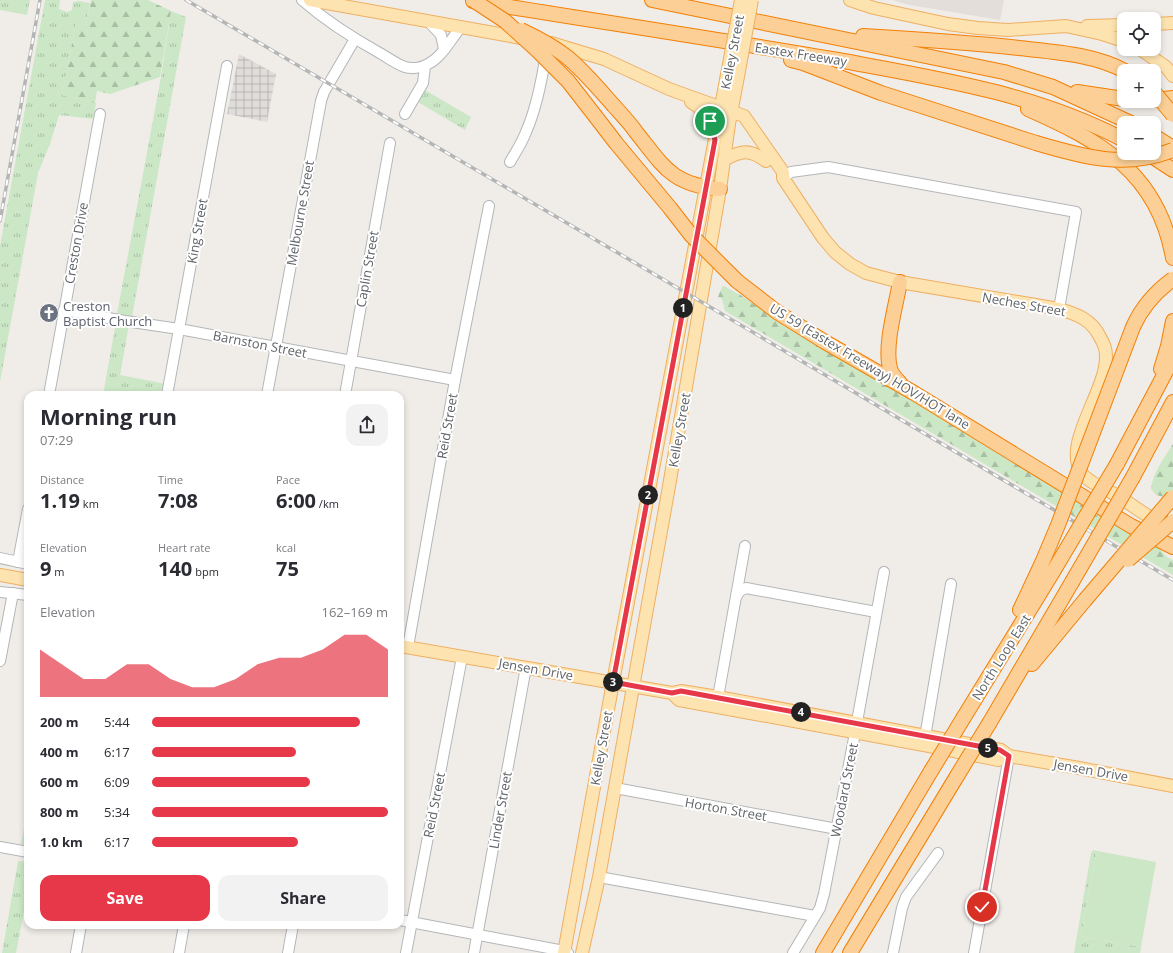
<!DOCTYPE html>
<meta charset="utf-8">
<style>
body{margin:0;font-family:"Open Sans",sans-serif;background:#f2f2f3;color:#2b2b33;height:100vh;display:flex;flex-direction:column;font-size:15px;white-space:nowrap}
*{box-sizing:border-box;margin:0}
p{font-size:13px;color:#7c7c81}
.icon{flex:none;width:22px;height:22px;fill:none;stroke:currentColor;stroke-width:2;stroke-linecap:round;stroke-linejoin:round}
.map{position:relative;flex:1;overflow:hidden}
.side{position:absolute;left:24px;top:391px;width:380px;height:538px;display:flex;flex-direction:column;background:#fff;border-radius:12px;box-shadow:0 2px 6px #0003}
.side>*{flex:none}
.tools{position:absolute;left:1117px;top:12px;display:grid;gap:8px}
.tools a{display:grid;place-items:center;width:44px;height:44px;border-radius:8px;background:#fff;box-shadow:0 2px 6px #0003;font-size:20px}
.pin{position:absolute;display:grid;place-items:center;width:34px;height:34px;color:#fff;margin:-17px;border:2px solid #fff;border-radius:50%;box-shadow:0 1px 4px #0007}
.km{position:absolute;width:20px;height:20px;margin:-10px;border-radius:50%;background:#222;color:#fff;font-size:11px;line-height:20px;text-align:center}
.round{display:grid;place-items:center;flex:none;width:42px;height:42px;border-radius:12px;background:#f2f2f3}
.overview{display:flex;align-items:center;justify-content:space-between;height:68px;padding:0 16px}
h1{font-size:22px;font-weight:700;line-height:30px}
.metrics{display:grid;grid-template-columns:repeat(3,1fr);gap:6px;height:68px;padding:4px 16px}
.metrics div{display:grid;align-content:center}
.metrics b{font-size:20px;font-weight:700}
.metrics small{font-size:11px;font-weight:400}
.metrics p{font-size:11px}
.chart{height:112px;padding:8px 16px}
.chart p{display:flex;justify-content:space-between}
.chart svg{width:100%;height:72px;margin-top:4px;fill:#e63849;opacity:.7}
.button{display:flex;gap:8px;margin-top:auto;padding:8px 16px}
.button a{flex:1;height:46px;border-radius:12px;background:#e63849;color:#fff;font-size:16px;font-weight:700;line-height:46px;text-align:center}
.button a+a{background:#f2f2f3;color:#2b2b33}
ul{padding:0 16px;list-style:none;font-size:13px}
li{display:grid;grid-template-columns:64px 48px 1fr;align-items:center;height:30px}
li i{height:10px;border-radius:5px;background:#e63849}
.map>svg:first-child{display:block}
.industrial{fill:url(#industrial-grid)}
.education{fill:#e3ded9}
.grass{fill:url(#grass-tufts)}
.forest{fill:url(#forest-firs)}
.pitch{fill:#cbe7c5}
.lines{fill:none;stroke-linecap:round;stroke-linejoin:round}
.minor-casing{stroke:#b3b6b9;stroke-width:12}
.major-casing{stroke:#efaf62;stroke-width:14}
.highway-casing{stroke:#f37f05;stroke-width:16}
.minor{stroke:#fff;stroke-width:10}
.major{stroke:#fde3b0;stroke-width:12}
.highway{stroke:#fbcf95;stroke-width:14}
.rail-casing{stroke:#b4b5b5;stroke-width:3.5}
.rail{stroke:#fff;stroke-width:2;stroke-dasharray:6;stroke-linecap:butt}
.major-bridge-casing{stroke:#efaf62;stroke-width:14;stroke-linecap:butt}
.highway-bridge-casing{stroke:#f37f05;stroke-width:16;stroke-linecap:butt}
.major-bridge{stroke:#fde3b0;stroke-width:12}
.highway-bridge{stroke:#fbcf95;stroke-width:14}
.route-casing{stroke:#fff;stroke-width:8}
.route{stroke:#e63849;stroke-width:5}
.labels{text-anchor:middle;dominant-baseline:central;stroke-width:4;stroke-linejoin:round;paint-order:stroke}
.street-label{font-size:13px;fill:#5f6467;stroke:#fff}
.worship-label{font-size:13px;fill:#5b616d;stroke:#fff;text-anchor:start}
</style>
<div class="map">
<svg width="1173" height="953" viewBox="0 0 1173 953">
<defs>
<pattern id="industrial-grid" width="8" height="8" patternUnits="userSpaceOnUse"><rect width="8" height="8" fill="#dfdcda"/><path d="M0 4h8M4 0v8" fill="none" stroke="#b8b6b5"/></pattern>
<pattern id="grass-tufts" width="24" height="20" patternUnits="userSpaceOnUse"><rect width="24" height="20" fill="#cbe7c5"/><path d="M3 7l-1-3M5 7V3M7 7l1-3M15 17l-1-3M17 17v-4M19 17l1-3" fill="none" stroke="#a8bfa4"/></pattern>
<pattern id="forest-firs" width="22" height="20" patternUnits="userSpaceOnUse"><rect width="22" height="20" fill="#cbe7c5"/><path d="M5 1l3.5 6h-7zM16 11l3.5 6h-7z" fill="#a8bfa4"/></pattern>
</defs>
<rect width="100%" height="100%" fill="#f0ede8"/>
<!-- industrial -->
<polygon class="industrial" points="239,54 276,74 267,122 227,114"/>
<!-- education -->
<polygon class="education" points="892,0 1004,0 1000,20 909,5"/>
<!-- grass -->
<g class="grass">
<polygon points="0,0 30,0 27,15 0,10"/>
<polygon points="45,0 60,0 59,9 67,12 72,10 73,2 79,1 90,3 86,25 76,23 62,95 96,103 93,119 59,115 50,144 38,173 0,382 0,246"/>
<polygon points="171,11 186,17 132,317 117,314 161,77"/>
<polygon points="425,90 471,117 465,130 418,102"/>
<polygon points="116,322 129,325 120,375 166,384 164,395 142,395 118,391 117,395 103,395"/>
<polygon points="28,808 28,846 21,844"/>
<polygon points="1093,850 1097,851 1081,936 1141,947 1140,953 1074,953 1091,853"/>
<polygon points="18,861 28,862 28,889 16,953 2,953"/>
</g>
<!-- forest -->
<g class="forest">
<polygon points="91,0 148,0 171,11 160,77 110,94 97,91 95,103 62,95 76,23 86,25"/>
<polygon points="724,286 742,296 783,325 961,429 1158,547 1167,557 1173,560 1173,575 725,311 722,299 718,297 722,287"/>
<path d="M1173,444V499L1156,495L1151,489C1153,472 1164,458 1173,444Z"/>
</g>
<!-- pitch -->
<polygon class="pitch" points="1097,851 1156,862 1141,947 1081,936"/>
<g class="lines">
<defs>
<g id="minor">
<path d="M302,0C325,20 351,37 378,52C387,57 396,64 405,67C411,69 421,68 426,65C442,58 450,40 461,27"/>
<polyline points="428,21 441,35 444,49"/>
<polyline points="405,114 423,83 425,66"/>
<path d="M510,162C515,153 522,143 526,132C537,107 542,80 546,53"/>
<polyline points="783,178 791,172 828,167 1076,212 1059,309"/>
<polyline points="64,310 125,321 179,329 455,380"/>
<polyline points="49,395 100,114"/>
<polyline points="167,395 227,66"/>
<polyline points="267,395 321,101 324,92 355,39"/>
<polyline points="345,395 390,143"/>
<polyline points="0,558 28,564"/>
<polyline points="18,562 28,509"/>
<polyline points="0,592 28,595"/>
<polyline points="736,597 740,591 746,588 876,612"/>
<polyline points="408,647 455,380 489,206"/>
<polyline points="0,661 13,593"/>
<polyline points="717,703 745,546"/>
<polyline points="924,743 951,584"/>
<polyline points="615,788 837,829"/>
<polyline points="0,847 28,852"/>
<polyline points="599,877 815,916"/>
<polyline points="400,920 564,951 568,953"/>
<polyline points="76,953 81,925"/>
<polyline points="179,953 184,925"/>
<polyline points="288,953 293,925"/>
<polyline points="406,953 462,657"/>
<polyline points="474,953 526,667"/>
<polyline points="793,953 820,908 824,894 855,733 884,572"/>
<polyline points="893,953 902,908 906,897 938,853"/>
<polyline points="974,953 1009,756"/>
</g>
<g id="major">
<polyline points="310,0 527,39"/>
<polyline points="850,0 874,8 948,24 978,28 1008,30 1066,26 1102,34 1124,41"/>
<polyline points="1154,24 1173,23"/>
<polyline points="1087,26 1124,25"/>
<path d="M551,43L604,59L669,89L744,116L783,172V178L823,238L835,252L850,264L866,273L900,282L1059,309C1077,314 1092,320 1100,337C1102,340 1104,345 1105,348C1114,384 1060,441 1082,474C1089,483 1108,490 1118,496C1133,505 1146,517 1162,523"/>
<polyline points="1140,49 1166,67 1173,76"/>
<path d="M691,102C707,112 710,118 714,136"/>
<path d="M724,160C741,150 750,149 766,161"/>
<polyline points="0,575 28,580"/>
<polyline points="400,646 672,693 681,691 718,697 1001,750 1009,756"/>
<polyline points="672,693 679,700 924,745 998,760 1009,756 1079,768 1173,786"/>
<polyline points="564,953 613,682 726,80"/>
<polyline points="582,953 599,877 668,492 720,189 729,124 737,82"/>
</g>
<g id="highway">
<polyline points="652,0 1004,72 1053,87 1131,123"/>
<path d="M473,1C595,21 717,39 838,60C935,78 1035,93 1124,140"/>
<path d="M863,36C915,39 967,42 1019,48C1055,52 1093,54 1125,71"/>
<polyline points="791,60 803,63 881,93 1036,143"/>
<polyline points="1077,92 1124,99"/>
<polyline points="1154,100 1173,98"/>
<path d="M614,106C622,115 630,123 636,132C664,167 672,185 720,189"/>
<path d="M1028,109C1100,141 1158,172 1173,258"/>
<polyline points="596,117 616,143 670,208"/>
<polyline points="1154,136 1173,148"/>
<polyline points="1147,153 1173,170"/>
<polyline points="737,281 777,312 825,342 914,393 1131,526 1173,547"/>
<polyline points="1161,369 1168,346 1173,321"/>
<path d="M900,383C896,379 891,374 890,368C884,346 896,305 900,282"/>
<polyline points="1117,464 1173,358"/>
<polyline points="1133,477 1173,402"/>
<polyline points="1020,610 1042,563"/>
<polyline points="1032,664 1085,600"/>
<polyline points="964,717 1054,570"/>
<polyline points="990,722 1072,582"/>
<polyline points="823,953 931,771"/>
<polyline points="850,953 957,776"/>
</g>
</defs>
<!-- minor casing -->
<use href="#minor" class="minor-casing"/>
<!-- major casing -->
<use href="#major" class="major-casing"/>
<!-- highway casing -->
<use href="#highway" class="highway-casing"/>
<!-- minor -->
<use href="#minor" class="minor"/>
<!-- major -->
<use href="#major" class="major"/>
<!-- highway -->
<use href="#highway" class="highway"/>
<defs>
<g id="rail">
<polyline points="186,0 671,284 1173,580"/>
<polyline points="0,221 40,0"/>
</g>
</defs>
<!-- rail casing -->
<use href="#rail" class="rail-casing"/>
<!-- rail -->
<use href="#rail" class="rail"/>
<defs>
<g id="major-bridge">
<polyline points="726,80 741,0"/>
<polyline points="737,82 752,0"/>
</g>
<g id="highway-bridge">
<polyline points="473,0 505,21 537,50 568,81 596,117"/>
<path d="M521,30C536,37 553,46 567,57C584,71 599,89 614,106"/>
<polyline points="1154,92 1173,115"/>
<path d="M1036,143C1083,157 1125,169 1173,150"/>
<polyline points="670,208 691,235 737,281"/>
<polyline points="1128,560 1173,521"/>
<path d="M1042,563L1058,525L1133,327C1142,307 1155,292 1173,279"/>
<polyline points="1054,570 1117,464"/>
<polyline points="1072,582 1133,477"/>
<polyline points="1085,600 1173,497"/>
<polyline points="931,771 964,717"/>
<polyline points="957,776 990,722"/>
</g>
</defs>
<!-- major-bridge casing -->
<use href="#major-bridge" class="major-bridge-casing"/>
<!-- highway-bridge casing -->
<use href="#highway-bridge" class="highway-bridge-casing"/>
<!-- major-bridge -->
<use href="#major-bridge" class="major-bridge"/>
<!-- highway-bridge -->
<use href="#highway-bridge" class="highway-bridge"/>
</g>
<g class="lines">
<defs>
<polyline id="route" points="710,121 715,140 613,682 672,693 681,691 1000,750 1009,756 982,907"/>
</defs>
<!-- route casing -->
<use href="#route" class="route-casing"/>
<!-- route -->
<use href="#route" class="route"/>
</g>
<!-- icons -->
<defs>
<symbol id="church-disc" viewBox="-11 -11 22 22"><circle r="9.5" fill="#6b7280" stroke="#fff"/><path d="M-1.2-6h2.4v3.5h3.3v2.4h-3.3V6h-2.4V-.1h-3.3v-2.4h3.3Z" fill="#fff"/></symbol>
</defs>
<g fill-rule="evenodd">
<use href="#church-disc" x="38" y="302" width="22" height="22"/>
</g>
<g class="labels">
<!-- street labels -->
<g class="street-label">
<text transform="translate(732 52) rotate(-79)">Kelley Street</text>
<text transform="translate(801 54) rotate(9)">Eastex Freeway</text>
<text transform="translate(300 213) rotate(-80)">Melbourne Street</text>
<text transform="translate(197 231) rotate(-80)">King Street</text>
<text transform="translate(76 243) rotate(-80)">Creston Drive</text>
<text transform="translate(367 269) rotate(-80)">Caplin Street</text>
<text transform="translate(1024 304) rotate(10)">Neches Street</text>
<text transform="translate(260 344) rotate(11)">Barnston Street</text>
<text transform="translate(870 366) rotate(31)">US 59 (Eastex Freeway) HOV/HOT lane</text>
<text transform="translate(447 426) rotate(-80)">Reid Street</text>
<text transform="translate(679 430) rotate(-80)">Kelley Street</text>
<text transform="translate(1001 657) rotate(-58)">North Loop East</text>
<text transform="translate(536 669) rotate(10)">Jensen Drive</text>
<text transform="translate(601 748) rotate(-80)">Kelley Street</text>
<text transform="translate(1091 770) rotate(10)">Jensen Drive</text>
<text transform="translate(844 790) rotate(-79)">Woodard Street</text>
<text transform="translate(434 805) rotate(-79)">Reid Street</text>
<text transform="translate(726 809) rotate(10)">Horton Street</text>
<text transform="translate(500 810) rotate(-80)">Linder Street</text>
</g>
<!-- worship labels -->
<g class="worship-label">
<text x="63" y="306">Creston<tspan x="63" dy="15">Baptist Church</tspan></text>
</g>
</g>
</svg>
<div class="tools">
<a><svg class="icon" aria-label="locate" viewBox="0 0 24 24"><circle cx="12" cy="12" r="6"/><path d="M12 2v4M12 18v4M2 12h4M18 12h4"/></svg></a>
<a>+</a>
<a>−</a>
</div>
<div class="pin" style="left:710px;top:121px;background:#1e9e55"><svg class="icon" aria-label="arrive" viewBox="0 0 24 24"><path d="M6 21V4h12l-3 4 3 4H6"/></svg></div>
<div class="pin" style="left:982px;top:907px;background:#d93025"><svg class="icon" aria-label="check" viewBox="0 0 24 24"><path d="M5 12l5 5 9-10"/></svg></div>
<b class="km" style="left:683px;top:308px">1</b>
<b class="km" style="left:648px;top:495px">2</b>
<b class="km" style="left:613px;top:682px">3</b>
<b class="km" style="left:801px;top:712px">4</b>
<b class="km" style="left:988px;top:748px">5</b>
<section class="side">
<div class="overview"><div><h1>Morning run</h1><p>07:29</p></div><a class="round"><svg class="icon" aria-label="share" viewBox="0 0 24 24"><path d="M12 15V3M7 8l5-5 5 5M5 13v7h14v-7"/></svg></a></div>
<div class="metrics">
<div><p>Distance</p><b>1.19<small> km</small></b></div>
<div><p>Time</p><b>7:08</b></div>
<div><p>Pace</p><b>6:00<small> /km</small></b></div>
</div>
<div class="metrics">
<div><p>Elevation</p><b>9<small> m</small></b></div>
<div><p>Heart rate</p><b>140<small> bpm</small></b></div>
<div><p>kcal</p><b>75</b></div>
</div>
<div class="chart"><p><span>Elevation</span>162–169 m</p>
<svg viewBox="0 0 160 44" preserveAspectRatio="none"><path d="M0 44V15L10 24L20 33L30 33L40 24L50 24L60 33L70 38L80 38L90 33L100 24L110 20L120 20L130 15L140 6L150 6L160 15V44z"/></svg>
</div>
<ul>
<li><b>200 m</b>5:44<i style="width:88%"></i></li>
<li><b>400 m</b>6:17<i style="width:61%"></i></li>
<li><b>600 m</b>6:09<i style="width:67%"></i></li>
<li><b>800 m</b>5:34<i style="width:100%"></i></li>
<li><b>1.0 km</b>6:17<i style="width:62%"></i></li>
</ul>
<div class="button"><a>Save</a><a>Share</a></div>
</section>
</div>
